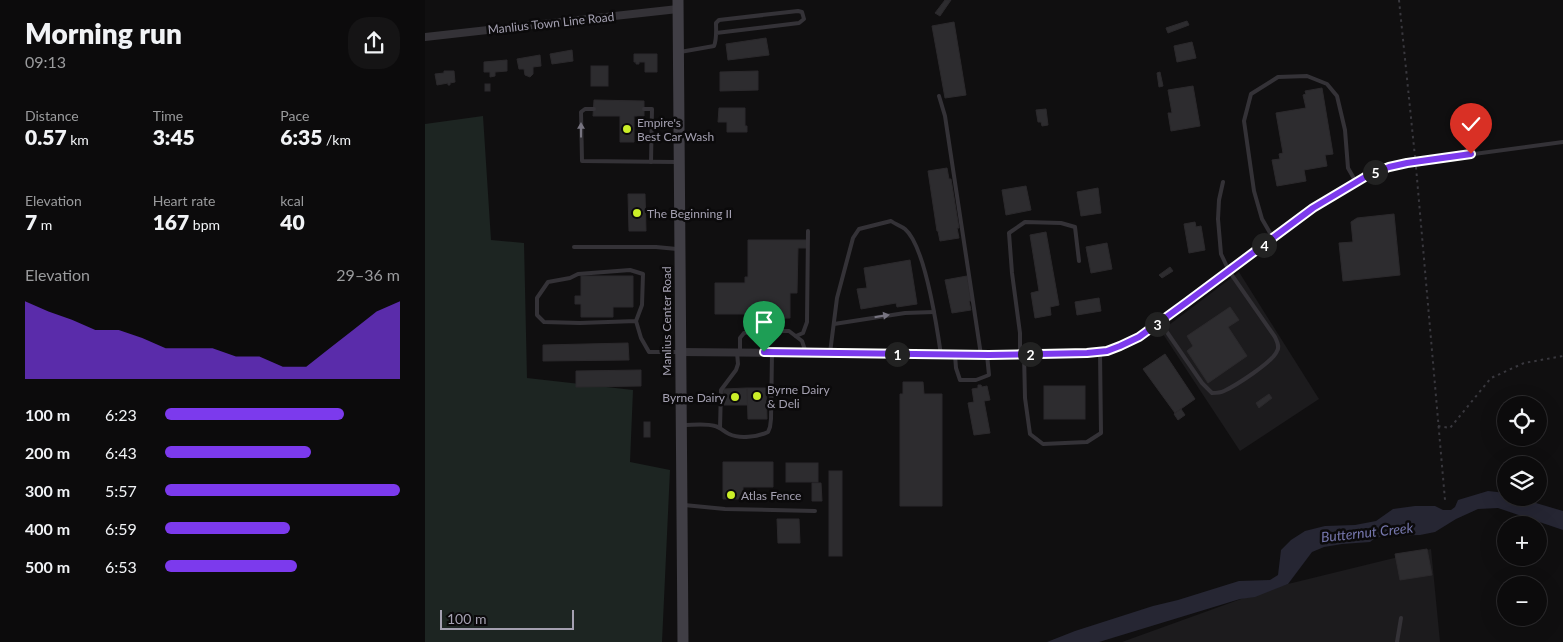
<!DOCTYPE html>
<meta charset="utf-8">
<style>
body{margin:0;font-family:Lato,sans-serif;background:#151415;color:#f1f3f6;height:100vh;display:flex;flex-direction:column;font-size:19px;white-space:nowrap}
*{box-sizing:border-box;margin:0}
p{font-size:16px;color:#9a9b9d}
.icon{flex:none;width:28px;height:28px;fill:none;stroke:currentColor;stroke-width:2;stroke-linecap:round;stroke-linejoin:round}
.map{position:relative;flex:1;overflow:hidden}
.panel{display:flex;flex-direction:column;background:#0c0b0c;width:425px}
.panel>*{flex:none}
.tools{position:absolute;left:1072px;top:396px;display:grid;gap:10px}
.tools a{display:grid;place-items:center;width:50px;height:50px;border-radius:50%;background:#0c0b0c;box-shadow:0 5px 20px #0002,0 0 0 1px #2c2b2d;font-size:25px}
.scale{position:absolute;left:15px;bottom:12px;width:134px;box-sizing:border-box;padding-left:5px;border:2px solid #a4a0b1;border-top:0;font-size:14px;line-height:18px;white-space:nowrap;color:#a4a0b1;-webkit-text-stroke:4px #0b0a0b;paint-order:stroke}
.pin{position:absolute;display:grid;place-items:center;width:42px;height:42px;color:#fff;margin:-51px -21px;border-radius:50% 50% 50% 0;rotate:-45deg;box-shadow:0 0 5px #0007}
.pin .icon{rotate:45deg}
.km{position:absolute;width:25px;height:25px;margin:-12px;border-radius:50%;background:#222;color:#fff;font-size:14px;line-height:25px;text-align:center}
.round{display:grid;place-items:center;flex:none;width:52px;height:52px;border-radius:20px;background:#151415}
.headline{display:flex;align-items:center;justify-content:space-between;height:85px;padding:0 25px}
h1{font-size:28px;font-weight:800;line-height:38px}
.metrics{display:grid;grid-template-columns:repeat(3,1fr);gap:8px;height:85px;padding:5px 25px}
.metrics div{display:grid;align-content:center}
.metrics b{font-size:21px;font-weight:800}
.metrics small{font-size:14px;font-weight:400}
.metrics p{font-size:14px}
.chart{height:140px;padding:10px 25px}
.chart p{display:flex;justify-content:space-between}
.chart svg{width:100%;height:90px;margin-top:5px;fill:#7c3aed;opacity:.7}
ul{padding:0 25px;list-style:none;font-size:16px}
li{display:grid;grid-template-columns:80px 60px 1fr;align-items:center;height:38px}
li i{height:12px;border-radius:6px;background:#7c3aed}
main{display:flex;flex:1;min-height:0}
.map>svg:first-child{display:block}
.built{fill:#1c1b1d}
.green{fill:#1d2522}
.water{fill:#262633}
.building{fill:#2d2c2f;stroke:#2b292c}
.lines{fill:none;stroke-linecap:round;stroke-linejoin:round}
.path{stroke:#39383e;stroke-width:2;stroke-dasharray:2.5 4;stroke-linecap:butt}
.lane{stroke:#343237;stroke-width:4}
.street{stroke:#343237;stroke-width:8}
.secondary{stroke:#403e45;stroke-width:11}
.oneway{fill:#777480}
.route-casing{stroke:#fff;stroke-width:10}
.route{stroke:#7c3aed;stroke-width:6}
.poi-dot{fill:#cbef28;stroke:#0b0a0b;stroke-width:2}
.labels{text-anchor:middle;dominant-baseline:central;stroke-width:5;stroke-linejoin:round;paint-order:stroke}
.street-label{font-size:12px;fill:#a4a0b1;stroke:#0b0a0b}
.poi-label{font-size:12px;fill:#a4a0b1;stroke:#0b0a0b;text-anchor:start}
.water-label{font-size:14px;font-style:italic;fill:#7677ad;stroke:#0b0a0b}
</style>
<main>
<section class="panel">
<div class="headline"><div><h1>Morning run</h1><p>09:13</p></div><a class="round"><svg class="icon" aria-label="share" viewBox="0 0 24 24"><path d="M12 15V3M7 8l5-5 5 5M5 13v7h14v-7"/></svg></a></div>
<div class="metrics">
<div><p>Distance</p><b>0.57<small> km</small></b></div>
<div><p>Time</p><b>3:45</b></div>
<div><p>Pace</p><b>6:35<small> /km</small></b></div>
</div>
<div class="metrics">
<div><p>Elevation</p><b>7<small> m</small></b></div>
<div><p>Heart rate</p><b>167<small> bpm</small></b></div>
<div><p>kcal</p><b>40</b></div>
</div>
<div class="chart"><p><span>Elevation</span>29–36 m</p>
<svg viewBox="0 0 160 44" preserveAspectRatio="none"><path d="M0 44V6L10 11L20 15L30 20L40 20L50 24L60 29L70 29L80 29L90 33L100 33L110 38L120 38L130 29L140 20L150 11L160 6V44z"/></svg>
</div>
<ul>
<li><b>100 m</b>6:23<i style="width:76%"></i></li>
<li><b>200 m</b>6:43<i style="width:62%"></i></li>
<li><b>300 m</b>5:57<i style="width:100%"></i></li>
<li><b>400 m</b>6:59<i style="width:53%"></i></li>
<li><b>500 m</b>6:53<i style="width:56%"></i></li>
</ul>
</section>
<div class="map">
<svg width="1138" height="642" viewBox="0 0 1138 642">
<rect width="100%" height="100%" fill="#100f10"/>
<!-- built -->
<g class="built">
<polygon points="814,272 894,399 815,451 736,331"/>
<polygon points="1006,549 1015,642 697,642 816,599 863,584"/>
</g>
<!-- green -->
<polygon class="green" points="58,116 66,240 99,243 102,378 208,390 205,462 245,470 237,642 0,642 0,124"/>
<!-- water -->
<polygon class="water" points="1063,491 1081,493 1081,498 1094,498 1138,511 1138,530 1073,508 1053,509 1031,519 1010,532 995,535 960,536 950,538 945,542 917,544 899,547 887,552 863,584 830,597 815,599 674,642 622,642 650,631 728,606 753,600 814,581 845,580 853,575 856,550 866,540 880,531 900,526 930,525 951,521 968,509 990,506 1010,506 1018,510 1026,510 1030,507 1033,500"/>
<!-- building -->
<g class="building">
<polygon points="520,0 526,0 515,16 510,13"/>
<polygon points="762,21 764,25 743,33 741,28"/>
<polygon points="529,22 541,95 520,98 507,26"/>
<polygon points="341,38 344,55 303,60 301,44"/>
<polygon points="767,42 771,58 752,62 749,46"/>
<polygon points="147,50 148,61 127,64 125,54"/>
<polygon points="209,54 232,54 232,72 220,72 220,62 214,62 214,64 211,64 211,62 209,62"/>
<polygon points="115,55 116,66 108,67 108,74 105,77 100,75 99,69 94,69 92,59"/>
<polygon points="82,60 82,71 70,72 70,76 65,77 65,72 59,72 59,62"/>
<rect x="166" y="66" width="17" height="20"/>
<polygon points="19,71 29,71 30,82 25,83 25,85 23,85 23,83 12,85 10,74 19,73"/>
<polygon points="333,71 333,90 295,91 295,72"/>
<polygon points="735,72 738,86 734,87 732,73"/>
<rect x="60" y="84" width="5" height="7"/>
<polygon points="768,86 775,126 746,131 743,113 747,113 743,90"/>
<polygon points="897,88 908,154 900,155 902,166 879,170 881,181 852,186 847,160 855,159 854,154 858,153 851,113 881,108 878,95 881,94 880,91"/>
<polygon points="169,100 219,101 219,116 209,116 209,142 195,142 195,116 168,116"/>
<polygon points="294,108 320,108 320,126 322,126 322,132 302,132 302,122 293,122"/>
<polygon points="621,109 623,125 617,126 616,122 613,122 611,110"/>
<polygon points="522,168 524,179 526,179 534,228 532,228 534,238 515,241 513,231 512,231 503,171"/>
<polygon points="601,186 606,210 581,215 577,190"/>
<polygon points="673,188 676,213 656,216 652,192"/>
<polygon points="203,194 220,194 221,231 204,231"/>
<polygon points="969,214 975,275 918,281 914,243 928,242 926,222 932,218"/>
<polygon points="770,222 771,227 776,226 780,250 764,253 759,224"/>
<polygon points="621,232 634,305 625,307 626,315 610,318 606,293 614,291 605,235"/>
<polygon points="323,240 382,240 383,248 373,248 372,293 365,293 365,318 323,319 323,314 290,314 290,283 320,283 320,277 323,277"/>
<polygon points="682,243 687,269 666,273 661,247"/>
<polygon points="485,260 492,304 472,307 471,303 436,309 432,289 442,288 439,268"/>
<polygon points="745,267 748,271 737,278 734,275"/>
<polygon points="156,276 208,276 208,307 188,307 188,317 156,317 156,304 150,304 150,296 156,296"/>
<polygon points="542,276 546,301 544,301 546,310 527,313 520,280"/>
<polygon points="674,298 676,311 652,315 650,302"/>
<polygon points="805,307 814,320 803,327 822,356 783,383 762,351 768,346 762,336"/>
<polygon points="203,343 204,360 118,361 118,345"/>
<polygon points="740,354 770,399 750,413 718,369"/>
<polygon points="216,370 216,386 151,387 151,371"/>
<polygon points="478,382 498,382 499,394 517,394 517,506 475,506 475,394 478,394"/>
<polygon points="553,385 556,385 557,387 562,386 565,400 559,401 565,433 549,435 543,403 549,402 547,389 553,388"/>
<rect x="619" y="386" width="41" height="33"/>
<polygon points="322,388 323,405 299,405 298,389"/>
<polygon points="322,388 341,388 342,419 323,419"/>
<polygon points="844,394 847,398 834,408 831,403"/>
<polygon points="756,409 760,415 753,420 749,414"/>
<rect x="219" y="422" width="6" height="15"/>
<polygon points="298,462 348,462 348,487 318,487 318,499 298,499"/>
<rect x="361" y="463" width="32" height="19"/>
<rect x="404" y="471" width="13" height="85"/>
<polygon points="387,483 396,483 397,501 387,501"/>
<polygon points="352,519 374,519 375,543 353,543"/>
<polygon points="1002,549 1007,575 975,580 970,554"/>
</g>
<g class="lines">
<!-- path -->
<g class="path">
<polyline points="974,0 990,157"/>
<polyline points="991,167 1020,500"/>
<polyline points="1013,426 1025,428 1066,378 1099,363 1138,356"/>
</g>
<!-- lane -->
<g class="lane">
<path d="M255,52L289,46C292,39 291,30 291,23L294,20L373,11L377,12L379,19L374,23L291,33"/>
<polyline points="514,96 520,116 556,355"/>
<polyline points="169,109 160,109 156,112 157,161 251,162"/>
<polyline points="219,109 227,109 226,162"/>
<polyline points="953,171 982,163 1138,142"/>
<polyline points="848,238 837,219 829,191 819,121 826,94 853,77 882,76 902,84 912,96 920,130 923,168 931,182"/>
<polyline points="149,247 231,247 252,249"/>
<polyline points="211,321 217,305 218,274 205,270 153,274 145,278 123,282 112,298 112,315 119,322 155,323 211,321 216,338 224,352 255,352"/>
<path d="M735,322L777,383L787,393C791,393 795,393 799,391C810,386 848,362 852,351C855,346 852,342 850,337L804,271L796,254L793,219L794,200L798,182"/>
<polyline points="409,324 480,313 509,312"/>
<polyline points="371,336 378,333 382,322 383,231"/>
<polyline points="315,352 315,338 319,333 329,331 364,331 377,341 381,353"/>
<path d="M405,353L412,298L428,238L434,229L466,221C470,224 476,226 480,229C500,246 512,327 516,355"/>
<polyline points="595,354 595,333 587,273 584,233 600,222 636,223 650,227 654,261"/>
<polyline points="599,354 600,398 605,434 618,444 662,442 676,433 675,352"/>
<polyline points="530,355 531,368 535,380 551,380 564,375 562,355"/>
<path d="M258,425C268,425 280,423 290,426C295,427 299,432 304,434C314,439 333,437 343,432L345,427L346,419L347,353"/>
<polyline points="295,428 296,390 311,370 313,364 312,352"/>
<polyline points="259,505 300,509 390,511"/>
<polyline points="972,642 976,618"/>
</g>
<!-- street -->
<g class="street">
<polyline points="0,37 253,9"/>
<polyline points="255,352 562,355 662,353 682,351 695,346 714,337 762,302 888,208 945,174 953,171"/>
</g>
<!-- secondary -->
<polyline class="secondary" points="253,0 258,642"/>
</g>
<!-- one-way arrows -->
<defs><path id="oneway-solid" d="M-6-.8H1V-3.2L6.5 0L1 3.2V.8H-6Z" transform="scale(1.25)"/></defs>
<g class="oneway">
<use href="#oneway-solid" transform="translate(156 130) rotate(-90)"/>
<use href="#oneway-solid" transform="translate(457 316) rotate(-9)"/>
</g>
<g class="lines">
<defs>
<polyline id="route" points="339,352 564,355 662,353 682,351 695,346 714,337 762,302 888,208 945,174 964,167 982,163 1046,154"/>
</defs>
<!-- route casing -->
<use href="#route" class="route-casing"/>
<!-- route -->
<use href="#route" class="route"/>
</g>
<!-- markers -->
<g class="poi-dot">
<circle cx="202" cy="129" r="5"/>
<circle cx="212" cy="213" r="5"/>
<circle cx="332" cy="396" r="5"/>
<circle cx="310" cy="397" r="5"/>
<circle cx="306" cy="495" r="5"/>
</g>
<g class="labels">
<!-- street labels -->
<g class="street-label">
<text transform="translate(126 23) rotate(-6)">Manlius Town Line Road</text>
<text transform="translate(241 321) rotate(-90)">Manlius Center Road</text>
</g>
<!-- poi labels -->
<g class="poi-label">
<text x="212" y="122">Empire's<tspan x="212" dy="14">Best Car Wash</tspan></text>
<text x="222" y="213">The Beginning II</text>
<text x="342" y="389">Byrne Dairy<tspan x="342" dy="14">&amp; Deli</tspan></text>
<text x="300" y="397" text-anchor="end">Byrne Dairy</text>
<text x="316" y="495">Atlas Fence</text>
</g>
<!-- water labels -->
<g class="water-label">
<text transform="translate(942 532) rotate(-6)">Butternut Creek</text>
</g>
</g>
</svg>
<div class="tools">
<a><svg class="icon" aria-label="locate" viewBox="0 0 24 24"><circle cx="12" cy="12" r="6"/><path d="M12 2v4M12 18v4M2 12h4M18 12h4"/></svg></a>
<a><svg class="icon" aria-label="layers" viewBox="0 0 24 24"><path d="M12 4l9 5-9 5-9-5zM3 14l9 5 9-5"/></svg></a>
<a>+</a>
<a>−</a>
</div>
<div class="scale">100 m</div>
<div class="pin" style="left:339px;top:352px;background:#1e9e55"><svg class="icon" aria-label="arrive" viewBox="0 0 24 24"><path d="M6 21V4h12l-3 4 3 4H6"/></svg></div>
<div class="pin" style="left:1046px;top:154px;background:#d93025"><svg class="icon" aria-label="check" viewBox="0 0 24 24"><path d="M5 12l5 5 9-10"/></svg></div>
<b class="km" style="left:472px;top:354px">1</b>
<b class="km" style="left:605px;top:354px">2</b>
<b class="km" style="left:732px;top:324px">3</b>
<b class="km" style="left:839px;top:245px">4</b>
<b class="km" style="left:950px;top:172px">5</b>
</div>
</main>
